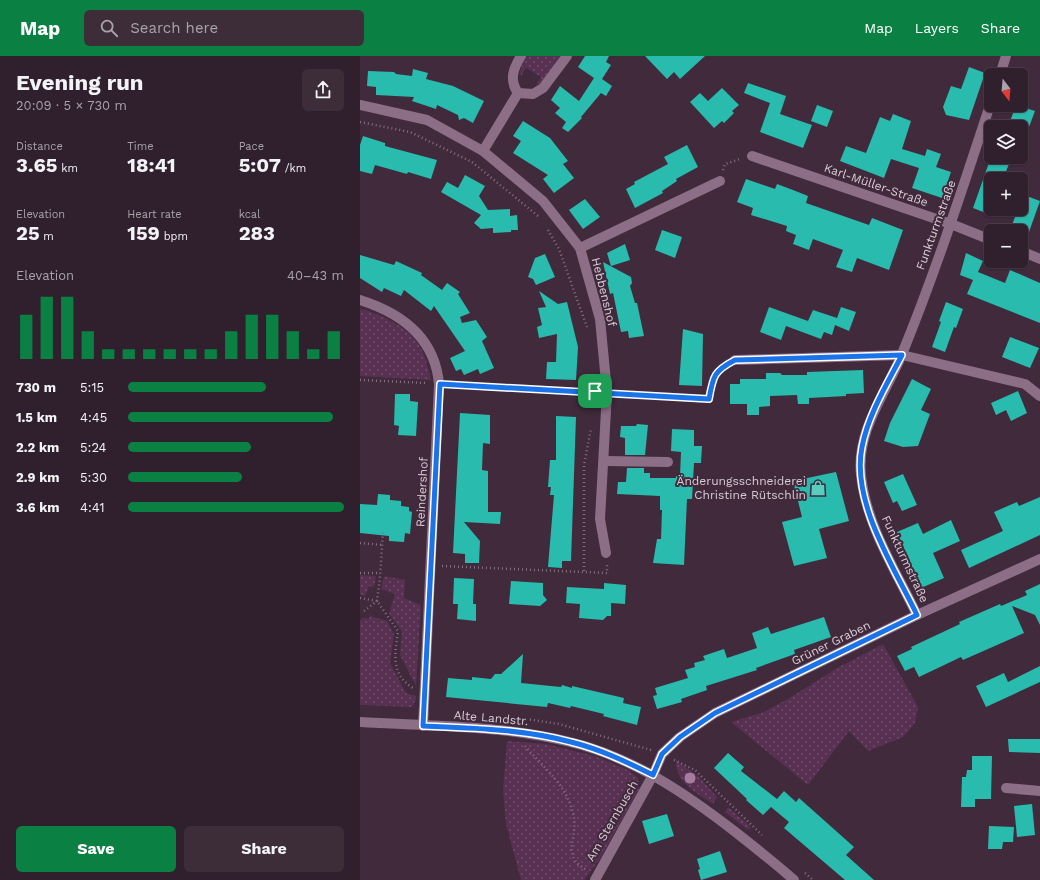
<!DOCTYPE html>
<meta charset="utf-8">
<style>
body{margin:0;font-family:"Work Sans",sans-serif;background:#3c2d39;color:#f1f3f6;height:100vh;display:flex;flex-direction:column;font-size:15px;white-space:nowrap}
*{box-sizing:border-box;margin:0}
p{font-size:13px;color:#a8a3aa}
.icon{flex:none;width:22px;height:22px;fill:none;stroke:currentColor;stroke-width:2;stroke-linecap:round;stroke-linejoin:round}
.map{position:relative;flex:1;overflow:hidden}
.details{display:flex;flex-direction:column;background:#30202d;width:360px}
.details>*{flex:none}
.needle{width:26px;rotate:164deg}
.tools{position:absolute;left:624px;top:12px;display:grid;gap:8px}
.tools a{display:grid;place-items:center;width:44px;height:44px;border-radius:6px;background:#30202d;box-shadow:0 1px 3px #0004,0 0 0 1px #4b3e49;font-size:20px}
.pin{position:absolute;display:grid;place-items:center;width:34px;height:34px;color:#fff;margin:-17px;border-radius:8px;box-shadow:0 2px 6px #0006}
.round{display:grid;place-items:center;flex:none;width:42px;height:42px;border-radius:6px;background:#3c2d39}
.headline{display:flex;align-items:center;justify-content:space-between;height:68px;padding:0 16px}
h1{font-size:22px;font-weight:700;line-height:30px}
.metrics{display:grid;grid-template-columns:repeat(3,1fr);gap:6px;height:68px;padding:4px 16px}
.metrics div{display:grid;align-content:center}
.metrics b{font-size:20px;font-weight:700}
.metrics small{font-size:11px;font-weight:400}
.metrics p{font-size:11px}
.chart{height:112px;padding:8px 16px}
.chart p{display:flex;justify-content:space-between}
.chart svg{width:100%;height:72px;margin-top:4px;stroke:#0b8043;stroke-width:6}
.button{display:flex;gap:8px;margin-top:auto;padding:8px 16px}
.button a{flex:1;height:46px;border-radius:6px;background:#0b8043;color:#fff;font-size:16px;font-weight:700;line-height:46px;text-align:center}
.button a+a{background:#3c2d39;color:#f1f3f6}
ul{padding:0 16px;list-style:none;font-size:13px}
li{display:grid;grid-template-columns:64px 48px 1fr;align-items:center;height:30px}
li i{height:10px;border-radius:5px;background:#0b8043}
header{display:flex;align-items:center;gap:24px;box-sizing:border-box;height:56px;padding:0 20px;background:#0b8043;color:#fff}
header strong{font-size:19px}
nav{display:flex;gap:22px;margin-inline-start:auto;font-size:14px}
.search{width:280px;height:36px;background:#3c2d39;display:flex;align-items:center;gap:10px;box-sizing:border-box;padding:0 14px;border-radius:6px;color:#a8a3aa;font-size:15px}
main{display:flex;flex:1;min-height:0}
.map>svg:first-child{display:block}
.grass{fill:url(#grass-dots)}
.building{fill:#29bbad}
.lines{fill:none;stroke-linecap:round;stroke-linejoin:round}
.path{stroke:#847180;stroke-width:2.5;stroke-dasharray:1 3;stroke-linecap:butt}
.minor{stroke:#8d6e87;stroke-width:10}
.tree{fill:#a57c9e}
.route-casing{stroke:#fff;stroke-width:8}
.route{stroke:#1a73e8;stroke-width:5}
.labels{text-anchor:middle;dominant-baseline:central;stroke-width:4;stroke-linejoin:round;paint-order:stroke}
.street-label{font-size:12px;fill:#daccd7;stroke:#402a3c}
.poi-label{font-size:12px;fill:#daccd7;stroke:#402a3c;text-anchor:end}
</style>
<header>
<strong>Map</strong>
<div class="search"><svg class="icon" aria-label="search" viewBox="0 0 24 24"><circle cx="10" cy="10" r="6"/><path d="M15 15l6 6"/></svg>Search here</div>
<nav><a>Map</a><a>Layers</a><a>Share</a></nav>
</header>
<main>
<section class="details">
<div class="headline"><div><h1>Evening run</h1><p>20:09 · 5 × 730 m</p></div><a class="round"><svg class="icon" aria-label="share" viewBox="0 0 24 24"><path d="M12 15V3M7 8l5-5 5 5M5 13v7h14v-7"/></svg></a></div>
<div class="metrics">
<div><p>Distance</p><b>3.65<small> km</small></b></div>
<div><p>Time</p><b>18:41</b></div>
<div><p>Pace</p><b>5:07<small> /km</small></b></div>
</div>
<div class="metrics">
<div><p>Elevation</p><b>25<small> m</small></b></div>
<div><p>Heart rate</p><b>159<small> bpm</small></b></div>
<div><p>kcal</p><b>283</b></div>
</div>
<div class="chart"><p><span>Elevation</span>40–43 m</p>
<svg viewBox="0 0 160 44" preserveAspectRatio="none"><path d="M5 44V17M15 44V6M25 44V6M35 44V27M45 44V38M55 44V38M65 44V38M75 44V38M85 44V38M95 44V38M105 44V27M115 44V17M125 44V17M135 44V27M145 44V38M155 44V27"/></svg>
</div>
<ul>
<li><b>730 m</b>5:15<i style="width:64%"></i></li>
<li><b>1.5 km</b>4:45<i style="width:95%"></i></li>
<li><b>2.2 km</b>5:24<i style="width:57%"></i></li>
<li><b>2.9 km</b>5:30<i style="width:53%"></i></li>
<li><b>3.6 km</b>4:41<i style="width:100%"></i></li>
</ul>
<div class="button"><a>Save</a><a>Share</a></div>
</section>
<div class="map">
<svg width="680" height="824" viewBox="0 0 680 824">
<defs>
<pattern id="grass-dots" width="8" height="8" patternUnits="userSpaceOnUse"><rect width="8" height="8" fill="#583052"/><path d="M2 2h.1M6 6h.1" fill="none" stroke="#6f4d6a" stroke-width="1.8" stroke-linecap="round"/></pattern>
</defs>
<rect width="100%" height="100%" fill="#402a3c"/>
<!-- grass -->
<g class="grass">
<polygon points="166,0 202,0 184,24 176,30 181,21 166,12 161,20 160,15"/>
<path d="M0,253C20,257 48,271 59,289C66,300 68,312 71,324L0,320Z"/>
<polygon points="0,519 16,520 14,531 9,530 5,540 0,538"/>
<polygon points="24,520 45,524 44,542 61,549 56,630 40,599 42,576 29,557 35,538 21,533"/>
<polygon points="10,560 27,565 34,578 30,607 46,637 56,640 56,643 52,651 0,649 0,564 4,562 9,563"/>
<polygon points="523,588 558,651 555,667 543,681 508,695 489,675 448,729 371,666 404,656 433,640 477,612"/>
<polygon points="147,685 186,688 235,700 270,715 278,722 279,733 241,801 224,824 161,824 146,768 143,734"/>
<path d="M316,704L339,721L357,741L353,748C337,737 315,727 316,704Z"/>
<polygon points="368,751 391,771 388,774 365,756"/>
</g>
<!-- building -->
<g class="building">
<polygon points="225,0 249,0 246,6 251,9 242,23 252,30 246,40 241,37 221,61 222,62 208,76 202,72 206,66 195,57 200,52 191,44 200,30 219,45 234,22 218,11"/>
<polygon points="285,0 345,0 320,23 314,16 307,23"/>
<polygon points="609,11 625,17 609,64 586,59 583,51 591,30 601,33"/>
<polygon points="53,13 68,17 66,23 93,30 124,45 113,67 104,62 99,64 98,59 77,49 76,53 52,45 54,41 16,39 16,31 7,30 8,15 34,16 36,18 52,20"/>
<polygon points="388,27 426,40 420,58 452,69 443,92 400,76 410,47 384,37"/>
<polygon points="362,32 379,49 372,55 374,57 364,67 362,65 354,72 330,46 340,37 348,45"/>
<polygon points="457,49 473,55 467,71 451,65"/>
<polygon points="656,49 675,55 669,71 648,71"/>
<polygon points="533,58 551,65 542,93 565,100 567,93 581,98 576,111 591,116 582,142 552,132 559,112 531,103 524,122 480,105 486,90 506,97 520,61 530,65"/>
<polygon points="163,65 190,82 208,105 203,108 214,122 194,137 183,123 188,119 153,97 161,85 153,80"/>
<polygon points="3,80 25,87 25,90 77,104 71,123 48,116 47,118 15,109 12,118 0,115 0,89"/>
<polygon points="327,89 338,111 316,123 317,125 302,135 303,137 275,152 266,133 275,128 274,126 308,108 304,101"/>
<polygon points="631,101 652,101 644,120 631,115 631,159 613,152"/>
<polygon points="105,119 125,130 119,140 128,154 150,153 150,160 157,159 158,174 151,174 151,176 133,177 133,172 121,173 114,167 121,159 81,136 87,126 98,132"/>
<polygon points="386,123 415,133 417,128 433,134 448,140 446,147 509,169 512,162 543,174 529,214 497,202 492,216 476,211 483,194 453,183 449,194 433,188 436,179 426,175 427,170 391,159 393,152 377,146"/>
<polygon points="664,139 680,145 669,176 652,169 658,153 661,153"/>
<polygon points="225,143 240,161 223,173 209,154"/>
<polygon points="302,174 322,181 315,202 295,194"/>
<polygon points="265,188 270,204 251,210 247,197"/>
<polygon points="606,197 623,205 618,216 645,227 650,214 680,227 680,267 607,238 613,224 600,219"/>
<polygon points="185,198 195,221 176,229 173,223 168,221 175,202"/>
<polygon points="0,199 34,209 36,205 62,217 61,219 82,234 87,227 100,236 98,238 110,257 100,261 102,267 116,264 127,281 122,285 134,312 120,318 118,313 104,319 101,313 96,315 90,302 105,295 74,250 71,255 44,234 41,240 24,232 22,236 0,222"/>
<polygon points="243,206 271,221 272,227 270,230 275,247 277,247 284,280 269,282 268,275 261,276 253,237 250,238"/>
<polygon points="179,235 198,248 207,246 218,291 216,324 186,323 187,306 196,306 197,278 179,282 177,271 182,269 178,252 186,251"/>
<polygon points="586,246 603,253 596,272 594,271 585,296 572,291 581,266 579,265"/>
<polygon points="409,251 448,265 453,254 477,262 481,251 496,256 489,275 475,269 472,279 464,276 461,283 426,270 421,284 400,276"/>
<polygon points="323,273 343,278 342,330 319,329"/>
<polygon points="650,281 679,292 670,312 642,301"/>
<polygon points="503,314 504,337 486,338 486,340 449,342 449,348 438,348 437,339 410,340 410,350 399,351 399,359 387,359 387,348 370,348 370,328 380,328 380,323 406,323 406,317 420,317 422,319 447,319 447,316"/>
<polygon points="552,323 571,333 561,354 570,358 558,390 543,391 524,385 530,367"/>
<polygon points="658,335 667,357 651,365 646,354 636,359 631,347"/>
<polygon points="35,338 50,338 50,345 58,346 56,380 38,379 39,370 34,369"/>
<polygon points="100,357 130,359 130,388 123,387 122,414 128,415 128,456 141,456 140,468 104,466 120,485 119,507 105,507 105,498 93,497"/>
<polygon points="196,360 216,361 211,505 202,505 202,512 188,511 194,439 190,439 191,431 188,431 190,404 196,404"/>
<polygon points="277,368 288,369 285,399 265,399 265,382 260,381 261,370 276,370"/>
<polygon points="312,373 334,374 334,390 342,390 341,407 334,407 332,443 327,443 324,509 293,507 297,483 301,483 302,454 300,454 300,440 257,438 258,426 266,426 267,412 284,412 284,417 290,417 290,422 316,422 316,420 320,420 321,396 311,395"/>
<polygon points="476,416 489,465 459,473 467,502 434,510 422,466 442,461 433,425"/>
<polygon points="543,418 557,449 542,455 537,445 533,447 524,426"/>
<polygon points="18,438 30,439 30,444 41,445 41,450 49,451 49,455 52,456 50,478 45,477 44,486 29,485 29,480 0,477 0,448 17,449"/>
<polygon points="680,441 680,479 609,512 601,494 643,475 634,456 657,446 659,450"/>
<polygon points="591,464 600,485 573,497 584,522 561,532 537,476 558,467 563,478"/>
<polygon points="94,522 114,523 113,548 116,548 116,565 97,563 98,548 93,548"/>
<polygon points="151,525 183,527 183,539 187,544 180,550 149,548"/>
<polygon points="244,527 266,529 265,548 251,547 251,560 247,560 243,564 219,562 220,548 206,547 207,531 244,533"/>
<polygon points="680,528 680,569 675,559 652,550 664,577 603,604 601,601 559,621 554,611 545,615 537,600 552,593 551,591 600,568 599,566 640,548 641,550 667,539 665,535"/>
<polygon points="464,561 471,581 434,594 435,598 396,612 397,614 346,630 347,634 321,643 322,646 297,653 293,640 297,639 295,632 328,622 325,614 335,611 334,607 345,604 343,600 364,593 367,602 397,592 392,577 408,571 411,578"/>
<polygon points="163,598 161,627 201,631 202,629 212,632 212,630 264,642 263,647 281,651 277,669 243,660 244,658 211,650 210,652 188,647 187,651 86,641 88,622 112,624 112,621 131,623 135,618 141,618"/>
<polygon points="680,610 680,626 626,651 616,630 644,617 648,626"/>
<polygon points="648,683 680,683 680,697 649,696"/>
<polygon points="368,697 384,711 381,715 417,743 424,735 436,746 439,742 494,791 486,799 514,824 485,824 424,772 429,766 411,751 403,759 386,744 387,743 354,712"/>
<polygon points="612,700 632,700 631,743 615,743 615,751 601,751 602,721 606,721 607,714 612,714"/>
<polygon points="672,748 675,779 657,781 654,750"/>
<polygon points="307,758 314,780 289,788 282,765"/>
<polygon points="629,770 654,771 653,786 643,786 642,793 628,793"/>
<polygon points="360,795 367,816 341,824 338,814 340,813 337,803"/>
</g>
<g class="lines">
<!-- path -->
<g class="path">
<polyline points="0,66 50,76 112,106 178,160"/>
<polyline points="363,114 365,108 380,103"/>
<polyline points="188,174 199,193 227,271"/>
<polyline points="0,324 67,327"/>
<polyline points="90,328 235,335"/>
<path d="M258,336L349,343C351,329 352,316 365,309"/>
<polyline points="0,487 23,489"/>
<polyline points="82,510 247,517 247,509"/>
<polyline points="224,515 224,409 231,372"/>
<polyline points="0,517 20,517"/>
<path d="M0,542L17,545L38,575C35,597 30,618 53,632"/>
<polyline points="4,555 17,545 20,521 23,476"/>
<polyline points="166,663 199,668 291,694"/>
<path d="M165,690C185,713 209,731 214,762C217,783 201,801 227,814"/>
<polyline points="314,704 335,714 402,779"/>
<polyline points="445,817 453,824"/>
</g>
<!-- minor -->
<g class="minor">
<polyline points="640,19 646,0"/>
<polyline points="158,37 173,38 183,32 207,0"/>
<path d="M158,37C149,24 153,13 161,0"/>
<polyline points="0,49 67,64 123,95 183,145 220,192 240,263 247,336 240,463 246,497"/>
<polyline points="123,95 158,37"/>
<polyline points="392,100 591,168 631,184"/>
<polyline points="220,192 360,125"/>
<polyline points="661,195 680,203"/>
<path d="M0,244C41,257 75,282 79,328L63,670"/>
<polyline points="375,304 542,299 665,328 680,340"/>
<polyline points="245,405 308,406"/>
<path d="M557,559C536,515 506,469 501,419C496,375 526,337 542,298C576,215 603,131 631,46"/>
<path d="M0,666C70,670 142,669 210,686C273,701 328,739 378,778C397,793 416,808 434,824"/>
<polyline points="646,732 680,735"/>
<polyline points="235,824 293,719 302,698 320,681 355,657 557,559 680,503"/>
</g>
</g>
<!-- trees -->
<circle class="tree" cx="330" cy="722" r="5.5"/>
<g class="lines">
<defs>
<path id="route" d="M542,299C527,328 508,359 502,391C491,446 534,511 557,559L355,657L320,681L302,698L293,719C267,706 240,693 211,686C163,673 112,672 63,670L80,328L349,343C353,320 354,315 375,304Z"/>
</defs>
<!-- route casing -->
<use href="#route" class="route-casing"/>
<!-- route -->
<use href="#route" class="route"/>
</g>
<!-- icons -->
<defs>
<symbol id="shop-bare" viewBox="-9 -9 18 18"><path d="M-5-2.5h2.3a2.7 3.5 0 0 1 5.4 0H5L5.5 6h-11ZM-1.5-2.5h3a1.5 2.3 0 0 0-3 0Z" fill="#58cec0" stroke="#402a3c" stroke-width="2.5" paint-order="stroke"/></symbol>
</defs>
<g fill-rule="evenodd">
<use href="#shop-bare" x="447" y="421" width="22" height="22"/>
</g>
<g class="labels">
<!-- street labels -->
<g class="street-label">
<text transform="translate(516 129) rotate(19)">Karl-Müller-Straße</text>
<text transform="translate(576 169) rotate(-70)">Funkturmstraße</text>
<text transform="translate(244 236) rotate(76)">Hebbenshof</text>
<text transform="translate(62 436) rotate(-87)">Reindershof</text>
<text transform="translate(545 503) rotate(65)">Funkturmstraße</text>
<text transform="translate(471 587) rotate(-26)">Grüner Graben</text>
<text transform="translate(131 662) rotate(5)">Alte Landstr.</text>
<text transform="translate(252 765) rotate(-60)">Am Sternbusch</text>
</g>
<!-- poi labels -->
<g class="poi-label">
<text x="446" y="425">Änderungsschneiderei<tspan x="446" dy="14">Christine Rütschlin</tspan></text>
</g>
</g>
</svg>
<div class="tools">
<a><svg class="needle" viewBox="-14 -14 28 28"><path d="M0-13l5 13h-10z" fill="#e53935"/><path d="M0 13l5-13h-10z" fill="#a8a3aa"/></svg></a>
<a><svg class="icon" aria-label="layers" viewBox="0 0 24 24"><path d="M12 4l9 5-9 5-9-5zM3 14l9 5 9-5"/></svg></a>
<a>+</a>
<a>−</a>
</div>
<div class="pin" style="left:235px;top:335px;background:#1e9e55"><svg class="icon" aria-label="arrive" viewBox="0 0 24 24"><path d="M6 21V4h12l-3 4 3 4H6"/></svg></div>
</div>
</main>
